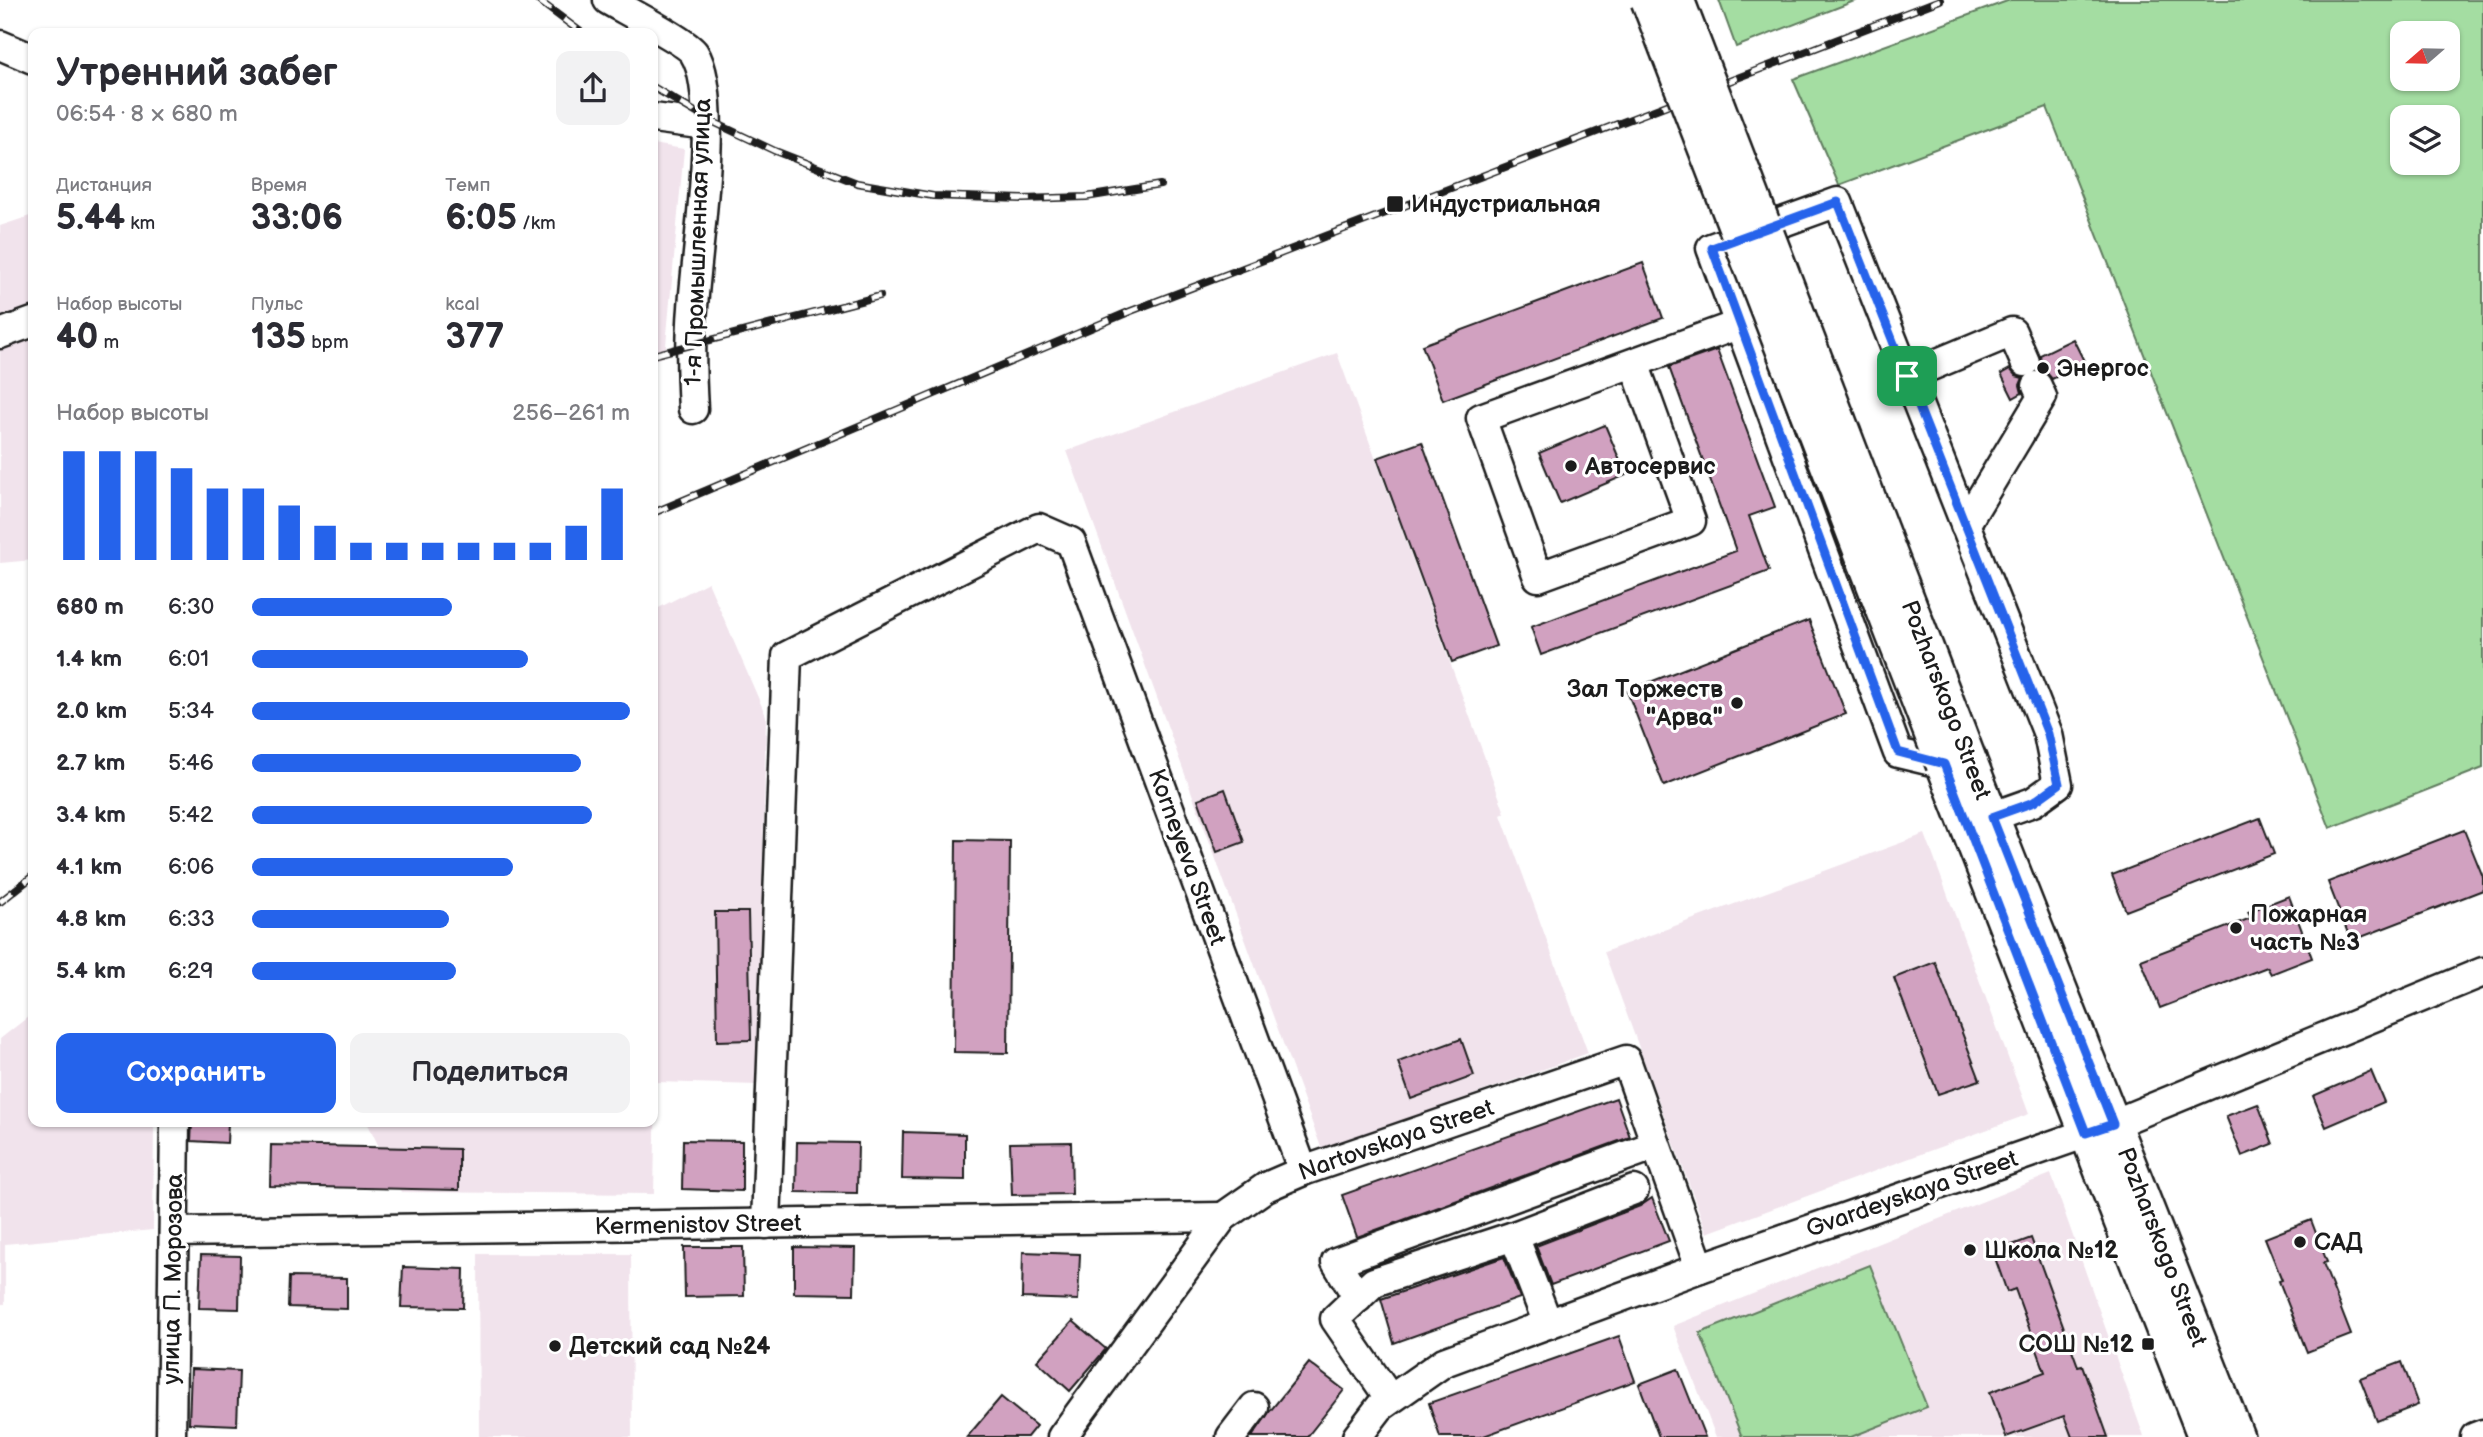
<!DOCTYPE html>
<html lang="ru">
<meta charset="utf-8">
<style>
body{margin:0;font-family:"Balsamiq Sans",sans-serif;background:#f2f2f3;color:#2b2b33;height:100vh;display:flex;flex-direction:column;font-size:26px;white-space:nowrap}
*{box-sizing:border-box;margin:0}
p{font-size:23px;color:#7c7c81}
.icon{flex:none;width:38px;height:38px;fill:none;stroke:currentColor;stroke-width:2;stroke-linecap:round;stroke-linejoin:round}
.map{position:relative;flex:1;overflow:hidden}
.side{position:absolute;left:28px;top:28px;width:630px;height:1099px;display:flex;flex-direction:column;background:#fff;border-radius:14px;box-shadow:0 2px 5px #0004}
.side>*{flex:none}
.needle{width:46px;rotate:250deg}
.controls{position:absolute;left:2390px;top:21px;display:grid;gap:14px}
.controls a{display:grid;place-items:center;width:70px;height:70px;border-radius:14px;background:#fff;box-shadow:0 2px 5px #0004;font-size:35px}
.pin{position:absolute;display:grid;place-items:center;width:60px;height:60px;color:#fff;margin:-30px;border-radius:14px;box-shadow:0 4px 10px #0006}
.round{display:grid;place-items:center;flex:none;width:74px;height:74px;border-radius:14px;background:#f2f2f3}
.head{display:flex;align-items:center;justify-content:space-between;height:119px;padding:0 28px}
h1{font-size:38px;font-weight:700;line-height:52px}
.metrics{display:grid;grid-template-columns:repeat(3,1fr);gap:10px;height:119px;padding:7px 28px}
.metrics div{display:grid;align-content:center}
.metrics b{font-size:35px;font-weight:700}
.metrics small{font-size:19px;font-weight:400}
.metrics p{font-size:19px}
.chart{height:196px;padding:14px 28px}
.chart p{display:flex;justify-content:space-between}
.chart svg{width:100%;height:126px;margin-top:7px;stroke:#2563eb;stroke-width:6}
.button{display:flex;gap:14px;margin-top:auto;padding:14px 28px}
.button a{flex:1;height:80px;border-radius:14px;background:#2563eb;color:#fff;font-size:28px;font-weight:700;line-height:80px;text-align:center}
.button a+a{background:#f2f2f3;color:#2b2b33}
ul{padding:0 28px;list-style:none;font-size:23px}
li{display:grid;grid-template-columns:112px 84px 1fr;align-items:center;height:52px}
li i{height:18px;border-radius:9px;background:#2563eb}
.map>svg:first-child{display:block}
.built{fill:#f1e3ec}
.green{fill:#a4dda2;stroke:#607c5f;stroke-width:2;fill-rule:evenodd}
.building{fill:#d1a1c0;stroke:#1c1c1c;stroke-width:2}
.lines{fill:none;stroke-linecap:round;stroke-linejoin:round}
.minor-casing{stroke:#1c1c1c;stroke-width:33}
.major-casing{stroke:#1c1c1c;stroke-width:40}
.minor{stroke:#fff;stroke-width:28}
.major{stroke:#fff;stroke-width:35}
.rail-casing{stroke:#1c1c1c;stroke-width:8}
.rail{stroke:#fff;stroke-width:5;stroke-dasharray:16;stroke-linecap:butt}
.major-bridge-casing{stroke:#1c1c1c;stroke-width:40;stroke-linecap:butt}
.major-bridge{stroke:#fff;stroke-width:35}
.route-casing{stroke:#fff;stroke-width:14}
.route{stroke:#2563eb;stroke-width:9}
.poi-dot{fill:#1c1c1c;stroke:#fff;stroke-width:2.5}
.labels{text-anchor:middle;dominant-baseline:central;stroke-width:6;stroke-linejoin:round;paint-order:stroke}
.poi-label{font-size:24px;font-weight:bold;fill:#1c1c1c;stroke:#fff;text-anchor:start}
.street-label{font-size:24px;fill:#1c1c1c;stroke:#fff}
</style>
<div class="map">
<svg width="2483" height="1437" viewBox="0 0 2483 1437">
<rect width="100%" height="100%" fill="#fff"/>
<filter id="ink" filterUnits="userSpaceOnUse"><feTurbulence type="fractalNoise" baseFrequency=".0143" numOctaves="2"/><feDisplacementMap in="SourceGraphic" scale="14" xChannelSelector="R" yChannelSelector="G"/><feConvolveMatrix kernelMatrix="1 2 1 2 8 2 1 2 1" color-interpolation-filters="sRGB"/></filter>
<g filter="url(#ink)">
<!-- built -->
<g class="built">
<polygon points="653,144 684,149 665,356 653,360"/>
<polygon points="33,215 33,560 0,563 0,226"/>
<polygon points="1337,353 1505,813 1501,815 1588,1053 1322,1150 1067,451"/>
<polygon points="708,582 766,716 758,1085 656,1082 654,1194 401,1192 367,1122 653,1122 653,611"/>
<polygon points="1925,834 2029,1114 1707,1233 1604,952"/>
<polygon points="33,1013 33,1122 154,1122 153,1230 5,1244 5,1304 0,1304 0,1039"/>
<polygon points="2051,1174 2144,1437 1716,1437 1673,1326"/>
<polygon points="478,1254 631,1254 632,1437 479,1437"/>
</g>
<!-- green -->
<g class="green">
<polygon points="1719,0 1857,0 1736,47"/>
<path d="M2010,0H2483V768L2330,828L2047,107L1839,185L1793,79ZM2448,33V79H2403V33ZM2448,117V163H2403V117Z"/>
<polygon points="1870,1265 1927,1407 1851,1437 1742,1437 1700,1333"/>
</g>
<!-- building -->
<g class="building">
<polygon points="1643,263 1663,318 1443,400 1422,345"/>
<polygon points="2073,339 2085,363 2052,379 2047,373 2039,370 2041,363 2040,355"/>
<polygon points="1717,350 1775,507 1749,516 1769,571 1541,655 1531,627 1736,551 1669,367"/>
<polygon points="2010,369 2016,376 2023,378 2020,385 2022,393 2013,398 2001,374"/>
<polygon points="1605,425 1626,475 1560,503 1539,453"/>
<polygon points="1422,442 1496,646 1452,662 1377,458"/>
<polygon points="1809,620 1846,714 1664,786 1627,691"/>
<polygon points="1225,789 1244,842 1217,852 1198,799"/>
<polygon points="2260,818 2274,854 2126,911 2112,875"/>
<polygon points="2464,830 2483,877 2483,890 2351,941 2328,882"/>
<polygon points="956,840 1010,841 1008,1053 954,1052"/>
<polygon points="2289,896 2312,958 2271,974 2267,967 2160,1008 2141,960 2251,918 2248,912"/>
<polygon points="715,912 748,912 751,1040 717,1041"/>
<polygon points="1935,962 1980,1080 1938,1094 1894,978"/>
<polygon points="1461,1039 1474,1076 1411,1099 1398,1062"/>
<polygon points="2371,1071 2384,1102 2326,1127 2313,1096"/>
<polygon points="1616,1098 1630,1137 1357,1237 1342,1195"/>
<polygon points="2258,1104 2273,1144 2242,1156 2226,1116"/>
<polygon points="192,1122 228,1122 227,1143 191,1141"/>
<polygon points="903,1132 965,1134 965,1180 902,1179"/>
<polygon points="683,1140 742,1141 742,1191 682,1189"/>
<polygon points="797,1142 858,1143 857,1193 796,1192"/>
<polygon points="1071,1142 1072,1194 1012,1195 1010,1143"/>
<polygon points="271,1145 459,1149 459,1190 270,1186"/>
<polygon points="1652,1198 1669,1241 1551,1285 1536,1246 1640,1206"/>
<polygon points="2311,1220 2327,1262 2323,1263 2351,1335 2307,1352 2279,1281 2282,1280 2265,1238"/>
<polygon points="2031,1238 2078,1366 2082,1365 2108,1437 2072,1437 2064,1416 2006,1437 1990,1392 2045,1372 2015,1289 2007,1292 1993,1252"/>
<polygon points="684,1247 743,1247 744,1296 685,1297"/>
<polygon points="794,1247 855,1248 854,1294 794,1293"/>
<polygon points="1023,1252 1080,1254 1078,1300 1022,1298"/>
<polygon points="201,1255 240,1256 239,1309 199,1308"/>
<polygon points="1504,1257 1520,1298 1394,1343 1381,1299"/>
<polygon points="403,1267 464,1269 463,1308 401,1307"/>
<polygon points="289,1277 347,1278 347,1309 288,1307"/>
<polygon points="1073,1321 1106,1349 1070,1391 1037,1361"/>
<polygon points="1619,1336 1635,1381 1481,1437 1440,1437 1429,1403"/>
<polygon points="2402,1362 2418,1405 2377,1421 2360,1378"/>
<polygon points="1309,1363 1344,1390 1307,1437 1252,1437 1270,1411"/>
<polygon points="191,1369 239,1371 237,1425 189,1423"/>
<polygon points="1678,1369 1705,1437 1659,1437 1639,1384"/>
<polygon points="1001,1397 1036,1426 1027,1437 967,1437"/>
</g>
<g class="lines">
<defs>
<g id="minor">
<path d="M608,0C623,9 687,42 694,53C722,97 696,251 693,308C690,342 691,375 693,409"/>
<polyline points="0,45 33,59"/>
<polyline points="653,118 707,125"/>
<polyline points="0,334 33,322"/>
<polyline points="1634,363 1691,521 1538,577 1481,418 1740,324"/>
<polyline points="1907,376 2012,332 2025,362"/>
<polyline points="1965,525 2042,397 2037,386"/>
<polyline points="1959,763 1944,764 1898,753 1711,248 1838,202 2048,734 2058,784 2033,802 1991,817"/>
<polyline points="766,1224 787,656 1039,528 1071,542 1303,1171"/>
<polyline points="174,1232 1223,1217"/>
<polyline points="1358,1298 1336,1262 1656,1145"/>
<polyline points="1548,1324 1514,1236 1634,1190"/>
<polyline points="1390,1399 1335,1319 1374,1282 1514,1236"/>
<polyline points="171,1437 175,1122"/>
<polyline points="1062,1437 1223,1217 1266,1187 1303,1171 1626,1060 1700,1268"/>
<polyline points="1231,1437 1254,1407"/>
<polyline points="1357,1437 1380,1407 1444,1362 1700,1268 2113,1124 2483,972"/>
<polyline points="2475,1437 2483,1434"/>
</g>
<g id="major">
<polyline points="1969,762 2236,1437"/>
<polyline points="1944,764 2206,1437"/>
</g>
</defs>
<!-- minor casing -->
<use href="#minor" class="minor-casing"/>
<!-- major casing -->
<use href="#major" class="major-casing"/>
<!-- minor -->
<use href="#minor" class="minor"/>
<!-- major -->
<use href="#major" class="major"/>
<defs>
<g id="rail">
<polyline points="538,0 582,33"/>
<polyline points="653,87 707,119 775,151 857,183 933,196 1023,199 1086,197 1160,185"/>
<polyline points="653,355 880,296"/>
<polyline points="653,513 1131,311 1940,0"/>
<polyline points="0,902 33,876"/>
</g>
</defs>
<!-- rail casing -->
<use href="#rail" class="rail-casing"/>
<!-- rail -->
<use href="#rail" class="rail"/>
<defs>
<g id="major-bridge">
<polyline points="1649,0 1944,764"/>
<polyline points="1676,0 1969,762"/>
</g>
</defs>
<!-- major-bridge casing -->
<use href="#major-bridge" class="major-bridge-casing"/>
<!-- major-bridge -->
<use href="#major-bridge" class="major-bridge"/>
</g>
</g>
<g class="lines" filter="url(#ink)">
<defs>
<polygon id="route" points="1838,202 2048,734 2059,784 2034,802 1992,817 2113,1124 2086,1133 1944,764 1898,752 1712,248"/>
</defs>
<!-- route casing -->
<use href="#route" class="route-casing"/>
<!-- route -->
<use href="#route" class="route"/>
</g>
<!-- markers -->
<g class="poi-dot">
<rect x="1386" y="195" width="18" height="18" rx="3.5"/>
<circle cx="2043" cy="368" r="7"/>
<circle cx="1571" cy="466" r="7"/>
<circle cx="1737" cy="703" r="7"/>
<circle cx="2236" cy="928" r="7"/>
<circle cx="2300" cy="1242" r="7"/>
<circle cx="1970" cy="1250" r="7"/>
<rect x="2141" y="1337" width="14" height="14" rx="3.5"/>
<circle cx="555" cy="1346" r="7"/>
</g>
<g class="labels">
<!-- poi labels -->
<g class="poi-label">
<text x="1411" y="204">Индустриальная</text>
<text x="2057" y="368">Энергос</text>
<text x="1585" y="466">Автосервис</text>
<text x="1723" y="689" text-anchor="end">Зал Торжеств<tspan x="1723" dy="28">"Арва"</tspan></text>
<text x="2250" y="914">Пожарная<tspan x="2250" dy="28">часть №3</tspan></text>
<text x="2314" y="1242">САД</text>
<text x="1984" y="1250">Школа №12</text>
<text x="2134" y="1344" text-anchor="end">СОШ №12</text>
<text x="569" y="1346">Детский сад №24</text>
</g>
<!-- street labels -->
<g class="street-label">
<text transform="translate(698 242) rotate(-88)">1-я Промышленная улица</text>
<text transform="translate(1946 700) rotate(69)">Pozharskogo Street</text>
<text transform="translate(1187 857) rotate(70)">Korneyeva Street</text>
<text transform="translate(1396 1140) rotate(-19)">Nartovskaya Street</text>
<text transform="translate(1912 1194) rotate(-19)">Gvardeyskaya Street</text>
<text transform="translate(698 1225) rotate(-1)">Kermenistov Street</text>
<text transform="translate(2162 1247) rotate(69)">Pozharskogo Street</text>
<text transform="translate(173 1279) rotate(-89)">улица П. Морозова</text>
</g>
</g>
</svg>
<div class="controls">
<a><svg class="needle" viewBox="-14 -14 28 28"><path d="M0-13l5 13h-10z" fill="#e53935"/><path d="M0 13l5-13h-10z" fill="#7c7c81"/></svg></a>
<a><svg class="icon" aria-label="layers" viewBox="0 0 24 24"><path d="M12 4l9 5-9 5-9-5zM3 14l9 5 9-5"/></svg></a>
</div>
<div class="pin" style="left:1907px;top:376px;background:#1e9e55"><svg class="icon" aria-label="arrive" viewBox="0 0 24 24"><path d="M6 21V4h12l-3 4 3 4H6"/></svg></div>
<section class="side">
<div class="head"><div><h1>Утренний забег</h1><p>06:54 · 8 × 680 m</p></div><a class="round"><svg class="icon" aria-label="share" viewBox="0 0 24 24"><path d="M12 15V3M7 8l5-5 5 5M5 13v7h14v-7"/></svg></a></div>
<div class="metrics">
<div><p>Дистанция</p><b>5.44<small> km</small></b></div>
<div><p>Время</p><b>33:06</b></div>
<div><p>Темп</p><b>6:05<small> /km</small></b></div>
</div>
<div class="metrics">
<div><p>Набор высоты</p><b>40<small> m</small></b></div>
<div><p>Пульс</p><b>135<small> bpm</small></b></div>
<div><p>kcal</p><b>377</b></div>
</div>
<div class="chart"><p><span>Набор высоты</span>256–261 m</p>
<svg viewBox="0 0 160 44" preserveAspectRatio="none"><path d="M5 44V6M15 44V6M25 44V6M35 44V12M45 44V19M55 44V19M65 44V25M75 44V32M85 44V38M95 44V38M105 44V38M115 44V38M125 44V38M135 44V38M145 44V32M155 44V19"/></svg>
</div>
<ul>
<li><b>680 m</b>6:30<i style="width:53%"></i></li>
<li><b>1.4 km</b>6:01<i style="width:73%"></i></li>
<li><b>2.0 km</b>5:34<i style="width:100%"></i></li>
<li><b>2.7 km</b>5:46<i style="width:87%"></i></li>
<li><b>3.4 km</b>5:42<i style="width:90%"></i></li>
<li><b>4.1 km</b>6:06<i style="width:69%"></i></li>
<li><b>4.8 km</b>6:33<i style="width:52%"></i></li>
<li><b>5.4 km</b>6:29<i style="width:54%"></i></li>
</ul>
<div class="button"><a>Сохранить</a><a>Поделиться</a></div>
</section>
</div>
